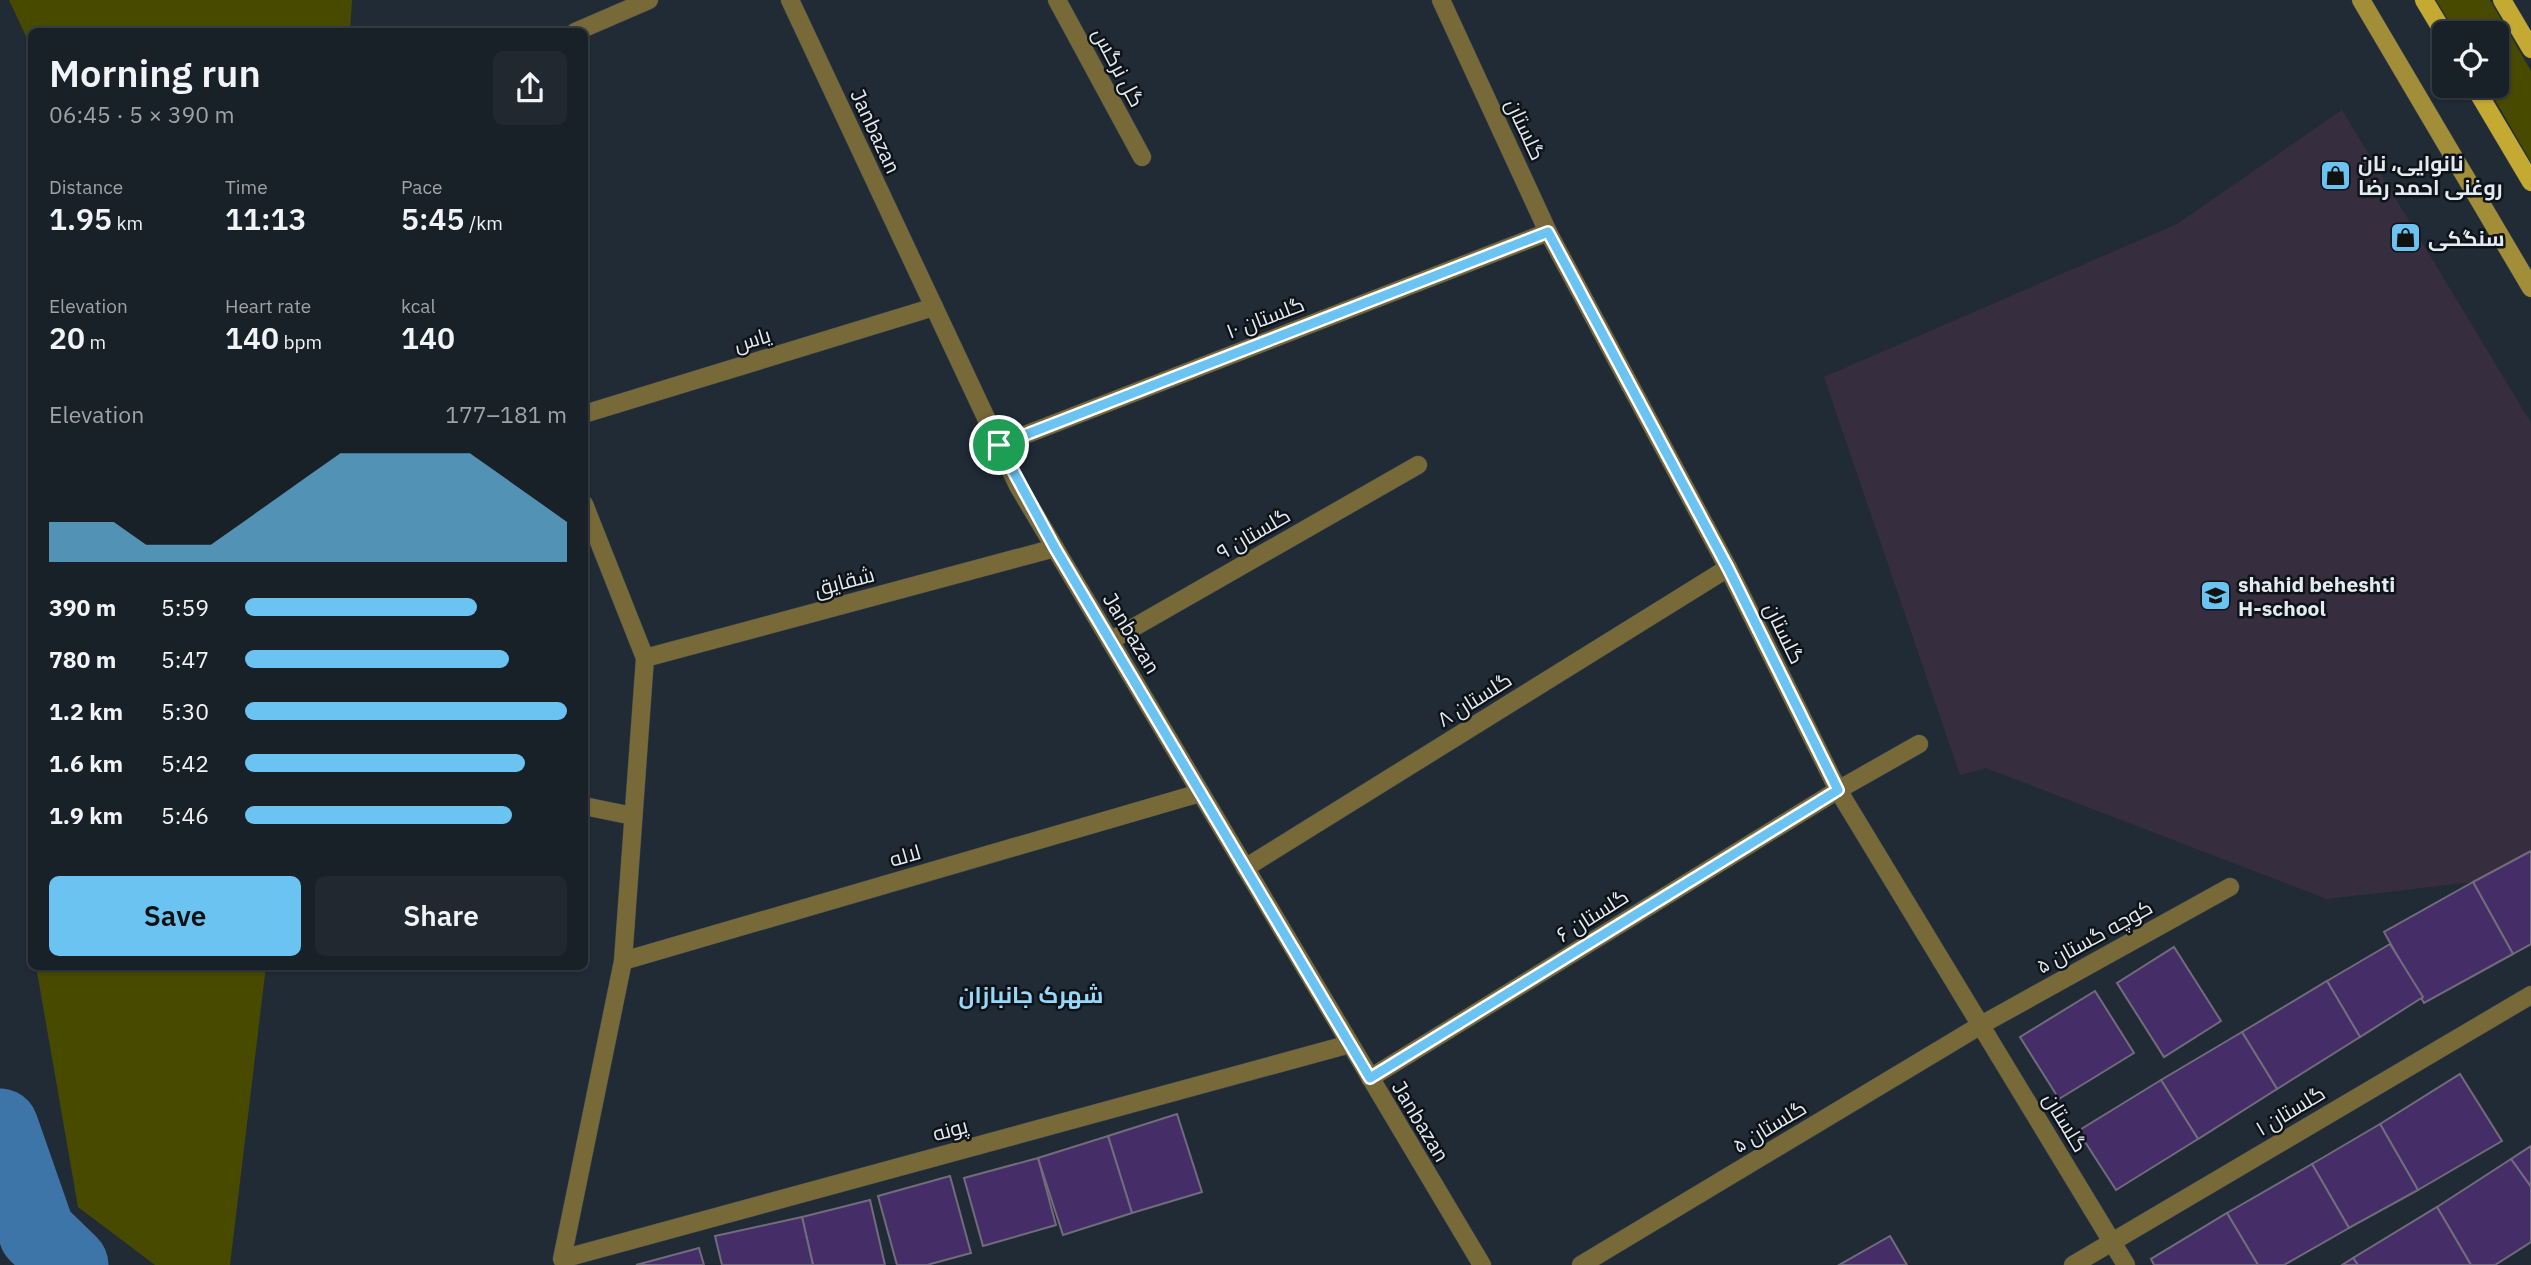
<!DOCTYPE html>
<meta charset="utf-8">
<style>
body{margin:0;font-family:"IBM Plex Sans",Cairo,sans-serif;background:#212830;color:#f1f3f6;height:100vh;display:flex;flex-direction:column;font-size:26px;white-space:nowrap}
*{box-sizing:border-box;margin:0}
p{font-size:23px;color:#9fa3a8}
.icon{flex:none;width:38px;height:38px;fill:none;stroke:currentColor;stroke-width:2;stroke-linecap:round;stroke-linejoin:round}
.map{position:relative;flex:1;overflow:hidden}
.panel{position:absolute;left:28px;top:28px;width:560px;height:942px;display:flex;flex-direction:column;background:#182028;border-radius:10px;box-shadow:0 2px 5px #0004,0 0 0 2px #363e45}
.panel>*{flex:none}
.controls{position:absolute;left:2432px;top:21px;display:grid;gap:14px}
.controls a{display:grid;place-items:center;width:77px;height:77px;border-radius:10px;background:#182028;box-shadow:0 2px 5px #0004,0 0 0 2px #363e45;font-size:35px}
.pin{position:absolute;display:grid;place-items:center;width:60px;height:60px;color:#fff;margin:-30px;border:4px solid #fff;border-radius:50%;box-shadow:0 2px 7px #0007}
.round{display:grid;place-items:center;flex:none;width:74px;height:74px;border-radius:10px;background:#212830}
.overview{display:flex;align-items:center;justify-content:space-between;height:119px;padding:0 21px}
h1{font-size:38px;font-weight:600;line-height:52px}
.stats{display:grid;grid-template-columns:repeat(3,1fr);gap:10px;height:119px;padding:7px 21px}
.stats div{display:grid;align-content:center}
.stats b{font-size:30px;font-weight:600}
.stats small{font-size:19px;font-weight:400}
.stats p{font-size:19px}
.chart{height:196px;padding:14px 21px}
.chart p{display:flex;justify-content:space-between}
.chart svg{width:100%;height:126px;margin-top:7px;fill:#6ac3f1;opacity:.7}
.action{display:flex;gap:14px;margin-top:auto;padding:14px 21px}
.action a{flex:1;height:80px;border-radius:10px;background:#6ac3f1;color:#111;font-size:28px;font-weight:600;line-height:80px;text-align:center}
.action a+a{background:#212830;color:#f1f3f6}
ul{padding:0 21px;list-style:none;font-size:23px}
li{display:grid;grid-template-columns:112px 84px 1fr;align-items:center;height:52px}
li i{height:18px;border-radius:9px;background:#6ac3f1}
.map>svg:first-child{display:block}
.education{fill:#362e3e}
.green{fill:#484a00}
.lines{fill:none;stroke-linecap:round;stroke-linejoin:round}
.river{stroke:#3d75a8;stroke-width:77}
.building{fill:#452e68;stroke:#716c7c;stroke-width:2}
.minor-casing{stroke:#3b4650;stroke-width:19}
.tertiary-casing{stroke:#3b4650;stroke-width:19}
.secondary-casing{stroke:#3b4650;stroke-width:19}
.primary-casing{stroke:#3b4650;stroke-width:19}
.minor{stroke:#776a38;stroke-width:18}
.tertiary{stroke:#776a38;stroke-width:18}
.secondary{stroke:#a28e38;stroke-width:18}
.primary{stroke:#c4aa33;stroke-width:18}
.route-casing{stroke:#fff;stroke-width:14}
.route{stroke:#6ac3f1;stroke-width:9}
.labels{text-anchor:middle;dominant-baseline:central;stroke-width:5;stroke-linejoin:round;paint-order:stroke}
.street-label{font-size:21px;fill:#e3eaf2;stroke:#0e1318}
.poi-label{font-size:21px;font-weight:bold;fill:#e3eaf2;stroke:#0e1318;text-anchor:start}
.neighbourhood-label{font-size:23px;font-weight:bold;fill:#97d7f9;stroke:#0e1318}
</style>
<div class="map">
<svg width="2531" height="1265" viewBox="0 0 2531 1265">
<rect width="100%" height="100%" fill="#202b36"/>
<!-- education -->
<polygon class="education" points="2342,110 2531,423 2531,851 2473,882 2327,899 1986,768 1960,775 1824,377 2177,224"/>
<!-- green -->
<g class="green">
<polygon points="9,0 352,0 350,31 32,32 31,47"/>
<polygon points="2436,0 2490,0 2531,71 2531,162 2487,86 2497,86 2497,33 2456,33"/>
<polygon points="36,966 266,966 230,1265 155,1265 78,1207"/>
</g>
<g class="lines">
<!-- river -->
<polyline class="river" points="0,1127 37,1233 70,1265"/>
</g>
<!-- building -->
<g class="building">
<polygon points="2531,851 2531,944 2513,954 2473,882"/>
<polygon points="2473,882 2513,954 2424,1003 2384,932"/>
<polygon points="2390,944 2423,997 2360,1037 2327,981"/>
<polygon points="2174,947 2221,1021 2164,1057 2117,983"/>
<polygon points="2327,981 2360,1037 2277,1089 2242,1032"/>
<polygon points="2095,991 2134,1053 2059,1099 2020,1037"/>
<polygon points="2242,1032 2277,1089 2198,1139 2161,1080"/>
<polygon points="2460,1074 2502,1141 2418,1190 2380,1124"/>
<polygon points="2161,1080 2198,1139 2116,1190 2078,1131"/>
<polygon points="1177,1114 1202,1192 1132,1213 1108,1136"/>
<polygon points="2380,1124 2418,1190 2349,1228 2312,1164"/>
<polygon points="1108,1136 1132,1213 1063,1235 1038,1158"/>
<polygon points="2531,1146 2531,1187 2511,1159"/>
<polygon points="1038,1158 1056,1225 983,1246 964,1178"/>
<polygon points="2511,1159 2531,1187 2531,1242 2495,1265 2471,1265 2437,1207"/>
<polygon points="2312,1164 2349,1228 2284,1265 2258,1265 2227,1213"/>
<polygon points="950,1176 971,1253 927,1265 897,1265 878,1196"/>
<polygon points="870,1200 885,1265 813,1265 802,1217"/>
<polygon points="2437,1207 2471,1265 2358,1265 2353,1258"/>
<polygon points="2227,1213 2258,1265 2154,1265 2151,1259"/>
<polygon points="802,1217 813,1265 722,1265 715,1236"/>
<polygon points="1890,1236 1907,1265 1839,1265"/>
<polygon points="699,1248 704,1265 636,1265"/>
<polygon points="2353,1258 2358,1265 2342,1265"/>
</g>
<g class="lines">
<defs>
<g id="minor">
<polyline points="1057,0 1142,157"/>
<polyline points="1441,0 1548,232 1728,568 1838,790 2126,1265"/>
<polyline points="575,32 649,0"/>
<polyline points="584,414 934,307"/>
<polyline points="999,445 1548,232"/>
<polyline points="584,504 645,658 623,961 562,1259 1350,1044"/>
<polyline points="1110,641 1418,465"/>
<polyline points="645,658 1055,548"/>
<polyline points="584,806 633,816"/>
<polyline points="1245,868 1728,568"/>
<polyline points="623,961 1200,793"/>
<polyline points="1370,1078 1838,790 1919,744"/>
<polyline points="1581,1265 1981,1025 2230,887"/>
<polyline points="2073,1265 2531,995"/>
</g>
<polyline id="tertiary" points="790,0 1018,486 1482,1265"/>
<polyline id="secondary" points="2361,0 2531,288"/>
<g id="primary">
<polyline points="2424,0 2445,35"/>
<polyline points="2502,0 2531,49"/>
<polyline points="2474,86 2531,182"/>
</g>
</defs>
<!-- minor casing -->
<use href="#minor" class="minor-casing"/>
<!-- tertiary casing -->
<use href="#tertiary" class="tertiary-casing"/>
<!-- secondary casing -->
<use href="#secondary" class="secondary-casing"/>
<!-- primary casing -->
<use href="#primary" class="primary-casing"/>
<!-- minor -->
<use href="#minor" class="minor"/>
<!-- tertiary -->
<use href="#tertiary" class="tertiary"/>
<!-- secondary -->
<use href="#secondary" class="secondary"/>
<!-- primary -->
<use href="#primary" class="primary"/>
</g>
<g class="lines">
<defs>
<polygon id="route" points="1548,232 1728,568 1838,790 1370,1078 1055,548 999,445"/>
</defs>
<!-- route casing -->
<use href="#route" class="route-casing"/>
<!-- route -->
<use href="#route" class="route"/>
</g>
<!-- icons -->
<defs>
<symbol id="shop-square" viewBox="-11 -11 22 22"><rect x="-9" y="-9" width="18" height="18" rx="4" fill="#6ac3f1" stroke="#0e1318"/><path d="M-5-2.5h2.3a2.7 3.5 0 0 1 5.4 0H5L5.5 6h-11ZM-1.5-2.5h3a1.5 2.3 0 0 0-3 0Z" fill="#111"/></symbol>
<symbol id="school-square" viewBox="-11 -11 22 22"><rect x="-9" y="-9" width="18" height="18" rx="4" fill="#6ac3f1" stroke="#0e1318"/><path d="M0-5L7-2L0 1L-7-2ZM-4 1L0 2.5L4 1V4Q0 6-4 4Z" fill="#111"/></symbol>
</defs>
<g fill-rule="evenodd">
<use href="#shop-square" x="2318" y="158" width="35" height="35"/>
<use href="#shop-square" x="2388" y="220" width="35" height="35"/>
<use href="#school-square" x="2198" y="578" width="35" height="35"/>
</g>
<g class="labels">
<!-- street labels -->
<g class="street-label">
<text transform="translate(1119 67) rotate(62)">گل نرگس</text>
<text transform="translate(1526 129) rotate(65)">گلستان</text>
<text transform="translate(876 131) rotate(65)">Janbazan</text>
<text transform="translate(1265 317) rotate(-21)">گلستان ۱۰</text>
<text transform="translate(752 339) rotate(-17)">یاس</text>
<text transform="translate(1253 533) rotate(-30)">گلستان ۹</text>
<text transform="translate(844 581) rotate(-15)">شقایق</text>
<text transform="translate(1132 633) rotate(59)">Janbazan</text>
<text transform="translate(1785 633) rotate(64)">گلستان</text>
<text transform="translate(1474 699) rotate(-32)">گلستان ۸</text>
<text transform="translate(905 855) rotate(-16)">لاله</text>
<text transform="translate(1592 915) rotate(-32)">گلستان ۶</text>
<text transform="translate(2094 936) rotate(-29)">کوچه گستان ۵</text>
<text transform="translate(2290 1110) rotate(-31)">گلستان ۱</text>
<text transform="translate(1421 1121) rotate(59)">Janbazan</text>
<text transform="translate(2066 1122) rotate(59)">گلستان</text>
<text transform="translate(1769 1126) rotate(-31)">گلستان ۵</text>
<text transform="translate(950 1129) rotate(-15)">پونه</text>
</g>
<!-- poi labels -->
<g class="poi-label">
<text x="2358" y="163">نانوایی، نان<tspan x="2358" dy="24">روغنی احمد رضا</tspan></text>
<text x="2428" y="238">سنگکی</text>
<text x="2238" y="584">shahid beheshti<tspan x="2238" dy="24">H-school</tspan></text>
</g>
<!-- neighbourhood labels -->
<g class="neighbourhood-label">
<text x="1031" y="994">شهرک جانبازان</text>
</g>
</g>
</svg>
<div class="controls">
<a><svg class="icon" aria-label="locate" viewBox="0 0 24 24"><circle cx="12" cy="12" r="6"/><path d="M12 2v4M12 18v4M2 12h4M18 12h4"/></svg></a>
</div>
<div class="pin" style="left:999px;top:445px;background:#1e9e55"><svg class="icon" aria-label="arrive" viewBox="0 0 24 24"><path d="M6 21V4h12l-3 4 3 4H6"/></svg></div>
<section class="panel">
<div class="overview"><div><h1>Morning run</h1><p>06:45 · 5 × 390 m</p></div><a class="round"><svg class="icon" aria-label="share" viewBox="0 0 24 24"><path d="M12 15V3M7 8l5-5 5 5M5 13v7h14v-7"/></svg></a></div>
<div class="stats">
<div><p>Distance</p><b>1.95<small> km</small></b></div>
<div><p>Time</p><b>11:13</b></div>
<div><p>Pace</p><b>5:45<small> /km</small></b></div>
</div>
<div class="stats">
<div><p>Elevation</p><b>20<small> m</small></b></div>
<div><p>Heart rate</p><b>140<small> bpm</small></b></div>
<div><p>kcal</p><b>140</b></div>
</div>
<div class="chart"><p><span>Elevation</span>177–181 m</p>
<svg viewBox="0 0 160 44" preserveAspectRatio="none"><path d="M0 44V30L10 30L20 30L30 38L40 38L50 38L60 30L70 22L80 14L90 6L100 6L110 6L120 6L130 6L140 14L150 22L160 30V44z"/></svg>
</div>
<ul>
<li><b>390 m</b>5:59<i style="width:72%"></i></li>
<li><b>780 m</b>5:47<i style="width:82%"></i></li>
<li><b>1.2 km</b>5:30<i style="width:100%"></i></li>
<li><b>1.6 km</b>5:42<i style="width:87%"></i></li>
<li><b>1.9 km</b>5:46<i style="width:83%"></i></li>
</ul>
<div class="action"><a>Save</a><a>Share</a></div>
</section>
</div>
